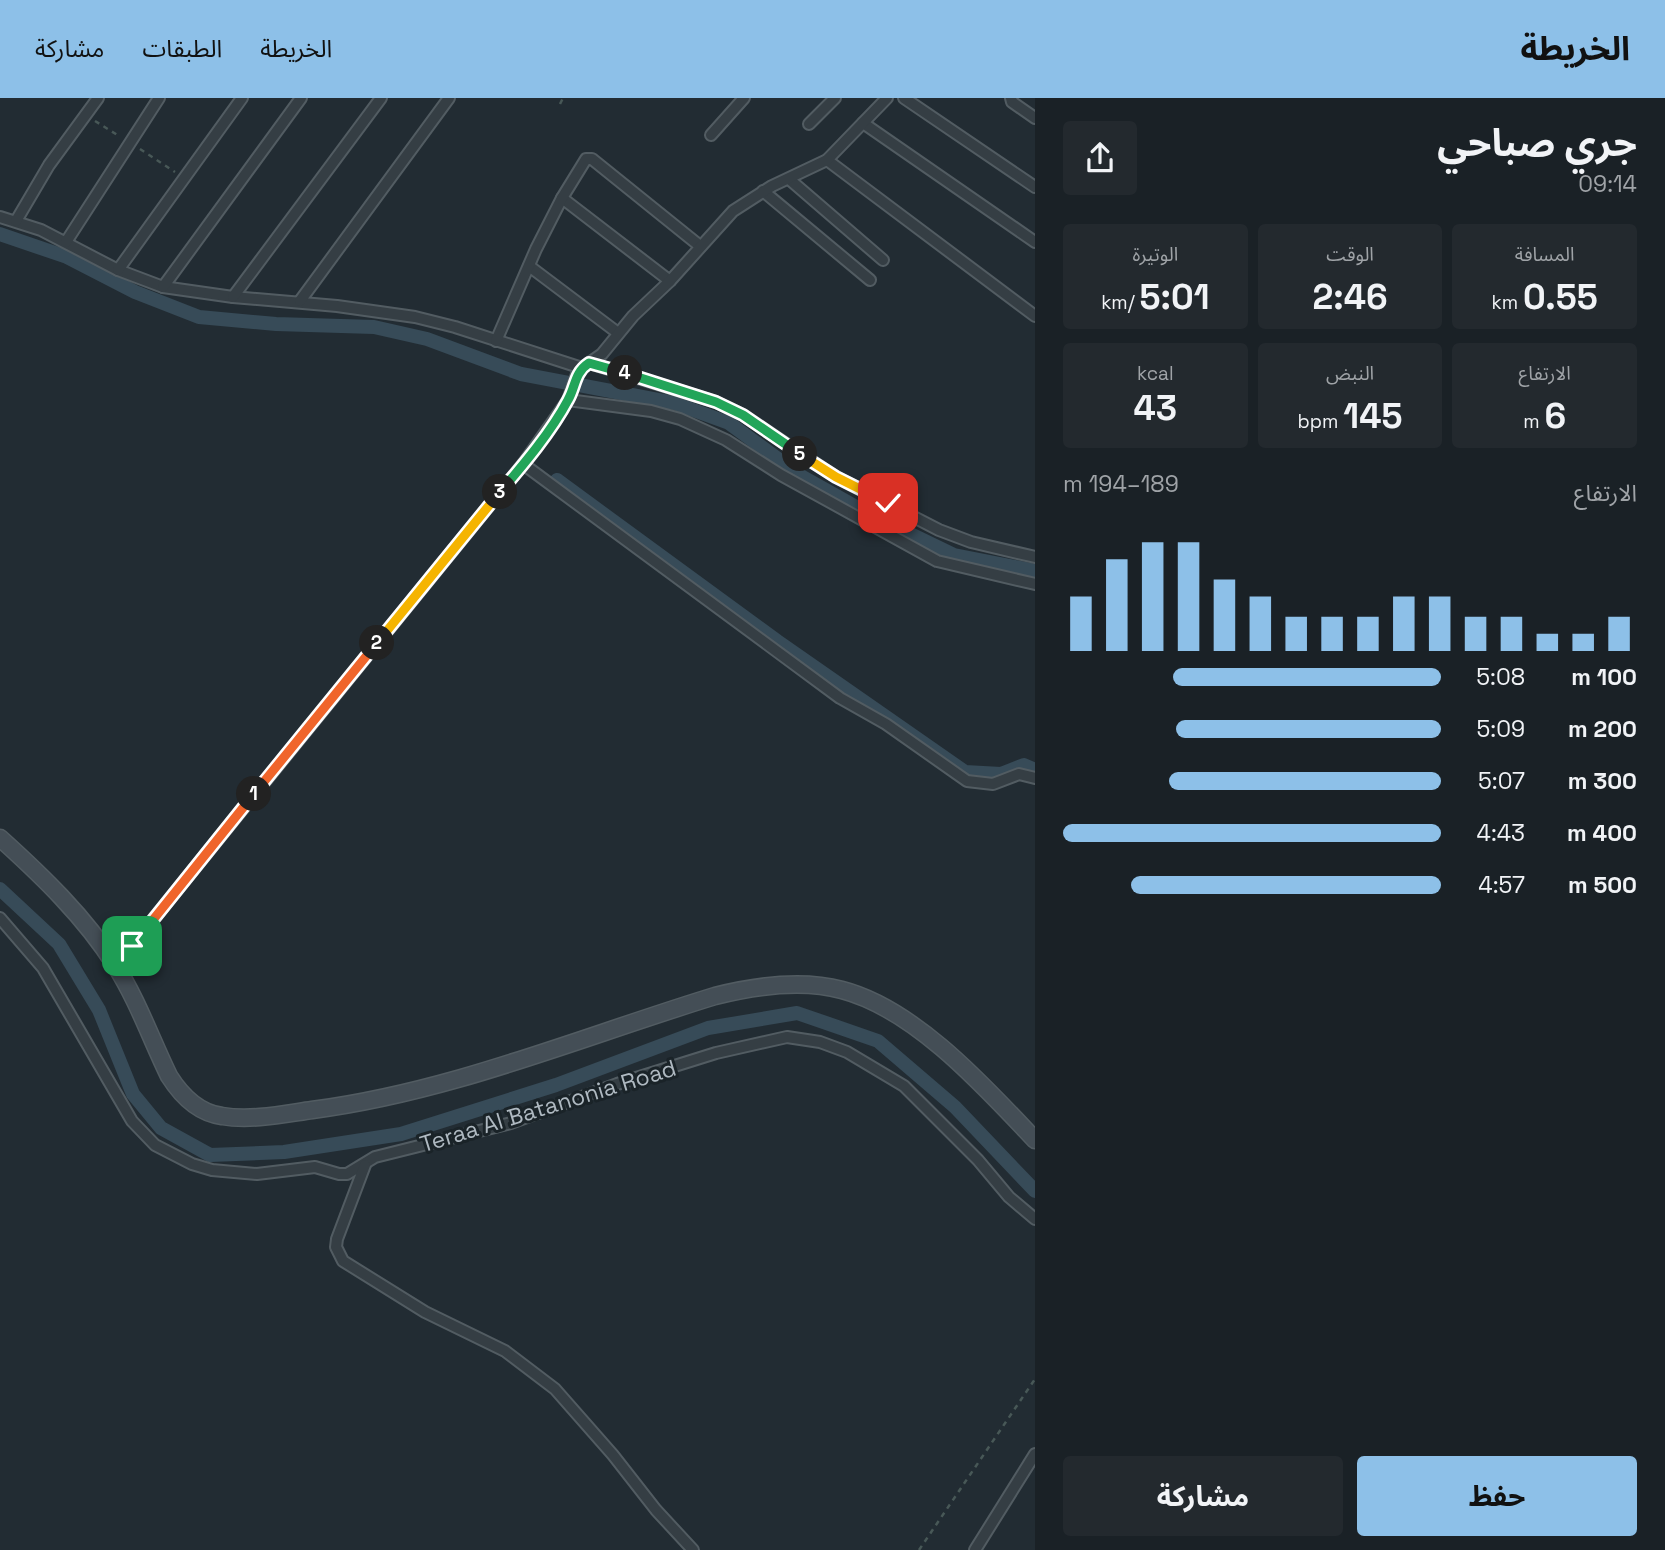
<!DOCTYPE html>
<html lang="ar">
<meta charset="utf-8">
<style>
body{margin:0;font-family:"Space Grotesk","Noto Sans Arabic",sans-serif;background:#23292e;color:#f1f3f6;direction:rtl;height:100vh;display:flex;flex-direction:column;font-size:26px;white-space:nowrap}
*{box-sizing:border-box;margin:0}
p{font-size:23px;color:#9fa3a7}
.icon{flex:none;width:38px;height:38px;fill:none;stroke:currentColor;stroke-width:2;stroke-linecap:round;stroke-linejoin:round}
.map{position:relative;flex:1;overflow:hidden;direction:ltr}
.side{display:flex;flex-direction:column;background:#1a2126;width:630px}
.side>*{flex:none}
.pin{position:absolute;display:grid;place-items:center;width:60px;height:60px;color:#fff;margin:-30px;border-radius:14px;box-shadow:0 4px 10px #0006}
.km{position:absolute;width:35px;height:35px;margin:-18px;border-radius:50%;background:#222;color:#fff;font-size:19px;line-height:35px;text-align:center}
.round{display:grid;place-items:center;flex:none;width:74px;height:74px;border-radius:7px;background:#23292e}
.head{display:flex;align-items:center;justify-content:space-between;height:119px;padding:0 28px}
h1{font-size:38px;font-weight:700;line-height:52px}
.metrics{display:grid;grid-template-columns:repeat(3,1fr);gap:10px;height:119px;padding:7px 28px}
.metrics div{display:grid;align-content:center;border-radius:7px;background:#23292e;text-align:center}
.metrics b{font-size:35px;font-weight:700}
.metrics small{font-size:19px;font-weight:400}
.metrics p{font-size:19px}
.chart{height:196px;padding:14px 28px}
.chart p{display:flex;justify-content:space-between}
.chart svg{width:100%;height:126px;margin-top:7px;stroke:#8dc0e8;stroke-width:6}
.button{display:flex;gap:14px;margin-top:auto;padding:14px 28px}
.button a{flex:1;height:80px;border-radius:7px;background:#8dc0e8;color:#111;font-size:28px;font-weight:700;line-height:80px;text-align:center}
.button a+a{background:#23292e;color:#f1f3f6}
ul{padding:0 28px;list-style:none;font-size:23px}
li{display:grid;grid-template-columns:112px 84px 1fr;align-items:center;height:52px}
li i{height:18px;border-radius:9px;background:#8dc0e8}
header{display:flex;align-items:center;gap:42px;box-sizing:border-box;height:98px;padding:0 35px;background:#8dc0e8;color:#111}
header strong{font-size:33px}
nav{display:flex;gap:38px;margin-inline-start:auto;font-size:24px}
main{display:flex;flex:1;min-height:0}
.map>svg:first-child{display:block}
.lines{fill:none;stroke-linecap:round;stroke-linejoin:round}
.canal{stroke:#374b58;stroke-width:14}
.street-casing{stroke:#525c62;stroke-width:14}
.secondary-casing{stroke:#525c62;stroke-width:19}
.path{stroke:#485857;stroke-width:2.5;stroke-dasharray:5 5;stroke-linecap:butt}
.street{stroke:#353e44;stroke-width:10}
.secondary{stroke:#444e56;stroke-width:16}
.split-1-casing{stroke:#fff;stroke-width:14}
.split-2-casing{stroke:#fff;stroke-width:14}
.split-3-casing{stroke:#fff;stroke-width:14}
.split-4-casing{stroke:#fff;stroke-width:14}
.split-5-casing{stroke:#fff;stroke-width:14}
.split-6-casing{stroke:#fff;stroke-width:14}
.split-1{stroke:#f0652b;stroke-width:9}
.split-2{stroke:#f0652b;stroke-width:9}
.split-3{stroke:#f5b400;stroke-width:9}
.split-4{stroke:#22a559;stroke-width:9}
.split-5{stroke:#22a559;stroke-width:9}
.split-6{stroke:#f5b400;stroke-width:9}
.labels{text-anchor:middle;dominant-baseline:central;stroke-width:6;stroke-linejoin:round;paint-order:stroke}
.street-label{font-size:23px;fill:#afb9c1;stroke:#1a2328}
</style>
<header>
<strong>الخريطة</strong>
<nav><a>الخريطة</a><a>الطبقات</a><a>مشاركة</a></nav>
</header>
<main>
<section class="side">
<div class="head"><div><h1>جري صباحي</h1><p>09:14</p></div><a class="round"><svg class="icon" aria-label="share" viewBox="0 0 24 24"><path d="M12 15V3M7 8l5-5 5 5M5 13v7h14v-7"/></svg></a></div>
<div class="metrics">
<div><p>المسافة</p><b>0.55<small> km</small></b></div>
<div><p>الوقت</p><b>2:46</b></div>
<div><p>الوتيرة</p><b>5:01<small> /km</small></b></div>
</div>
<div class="metrics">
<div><p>الارتفاع</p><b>6<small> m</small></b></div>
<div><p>النبض</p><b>145<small> bpm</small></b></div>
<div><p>kcal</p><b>43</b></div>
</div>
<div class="chart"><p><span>الارتفاع</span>189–194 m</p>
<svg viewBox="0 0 160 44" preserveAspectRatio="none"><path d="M5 44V25M15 44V12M25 44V6M35 44V6M45 44V19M55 44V25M65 44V32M75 44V32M85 44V32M95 44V25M105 44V25M115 44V32M125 44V32M135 44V38M145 44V38M155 44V32"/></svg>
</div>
<ul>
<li><b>100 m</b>5:08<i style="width:71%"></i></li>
<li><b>200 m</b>5:09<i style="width:70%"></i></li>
<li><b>300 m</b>5:07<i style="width:72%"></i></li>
<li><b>400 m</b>4:43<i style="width:100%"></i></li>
<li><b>500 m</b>4:57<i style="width:82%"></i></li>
</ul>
<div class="button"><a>حفظ</a><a>مشاركة</a></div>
</section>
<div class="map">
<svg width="1035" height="1452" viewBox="0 0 1035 1452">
<rect width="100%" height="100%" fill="#222c33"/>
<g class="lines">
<!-- canal -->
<g class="canal">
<polyline points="0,136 67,159 135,194 199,219 276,226 374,229 427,241 521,276 674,305 729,325 801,378 867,415 954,457 1035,473"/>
<polyline points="557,382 777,543 965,674 1001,676 1024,667 1035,672"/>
<polyline points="0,791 59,846 99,912 133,996 161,1030 210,1057 284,1054 401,1036 556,987 708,930 797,915 878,943 955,1009 1035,1093"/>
</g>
<defs>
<g id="street">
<polyline points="904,0 1035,89"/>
<polyline points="1011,0 1012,4 1035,20"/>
<polyline points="863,25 1035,144"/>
<polyline points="809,26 835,0"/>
<polyline points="711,37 744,0"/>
<polyline points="827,62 1035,218"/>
<polyline points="789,81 883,162"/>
<polyline points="763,93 870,182"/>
<polyline points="562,100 670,183"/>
<polyline points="0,119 41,132 118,172 163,189 233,199 337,208 415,219 455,229 582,270"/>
<polyline points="16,123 49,67 98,0"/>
<polyline points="66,144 159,0"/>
<polyline points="529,168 618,235"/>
<polyline points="118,172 242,0"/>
<polyline points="163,189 301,0"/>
<polyline points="233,199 381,0"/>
<polyline points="300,203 449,0"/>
<polyline points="496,243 536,151 562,100 586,61 592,61 700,148"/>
<polyline points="589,265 716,304 743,317 836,379 939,432 971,444 1035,459"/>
<polyline points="568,302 651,313 680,321 726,342 781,377 937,463 1035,486"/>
<polyline points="523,366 840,600 886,626 967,683 993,686 1019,676 1035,680"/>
<polyline points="0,820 43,870 132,1023 155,1047 192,1066 212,1072 257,1076 315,1069 339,1076 347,1076 375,1059 511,1025 617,986 716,955 787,939 820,944 847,954 904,988 978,1062 1009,1099 1035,1121"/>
<polyline points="116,867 523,366 568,302 577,276 582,270 602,256 633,218 670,183 733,113 772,88 827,62 887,0"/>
<polyline points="365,1067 337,1141 336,1149 343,1163 425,1214 505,1253 555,1291 613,1357 656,1412 693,1452"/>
<polyline points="975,1452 1035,1356"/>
</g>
<path id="secondary" d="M0,740C41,777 85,819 115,867C137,901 151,941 169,978C181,997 199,1015 222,1018C251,1023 284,1016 312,1012C451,994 581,939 715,898C755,888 801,881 842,892C915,911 985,989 1035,1042"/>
</defs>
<!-- street casing -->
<use href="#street" class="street-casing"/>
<!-- secondary casing -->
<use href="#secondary" class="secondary-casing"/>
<!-- path -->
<g class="path">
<polyline points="560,6 563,0"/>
<polyline points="95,23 119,38"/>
<polyline points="140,51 175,74"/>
<polyline points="919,1452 1035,1281"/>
</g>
<!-- street -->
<use href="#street" class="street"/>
<!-- secondary -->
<use href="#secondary" class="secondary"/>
</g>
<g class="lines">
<defs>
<polyline id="split-1" points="132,848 254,696"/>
<polyline id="split-2" points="254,696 377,545"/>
<polyline id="split-3" points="377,545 500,394"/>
<path id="split-4" d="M500,394C524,366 551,334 568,302C576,288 574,275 589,265L625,275"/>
<polyline id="split-5" points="625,275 716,304 743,317 800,356"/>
<polyline id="split-6" points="800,356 836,379 888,405"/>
</defs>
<!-- split-1 casing -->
<use href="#split-1" class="split-1-casing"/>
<!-- split-2 casing -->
<use href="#split-2" class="split-2-casing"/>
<!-- split-3 casing -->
<use href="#split-3" class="split-3-casing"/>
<!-- split-4 casing -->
<use href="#split-4" class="split-4-casing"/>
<!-- split-5 casing -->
<use href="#split-5" class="split-5-casing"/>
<!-- split-6 casing -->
<use href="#split-6" class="split-6-casing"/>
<!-- split-1 -->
<use href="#split-1" class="split-1"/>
<!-- split-2 -->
<use href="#split-2" class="split-2"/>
<!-- split-3 -->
<use href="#split-3" class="split-3"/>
<!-- split-4 -->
<use href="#split-4" class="split-4"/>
<!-- split-5 -->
<use href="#split-5" class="split-5"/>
<!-- split-6 -->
<use href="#split-6" class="split-6"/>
</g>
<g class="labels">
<!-- street labels -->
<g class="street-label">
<text transform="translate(548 1008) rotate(-17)">Teraa Al Batanonia Road</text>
</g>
</g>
</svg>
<div class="pin" style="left:132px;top:848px;background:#1e9e55"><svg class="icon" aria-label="arrive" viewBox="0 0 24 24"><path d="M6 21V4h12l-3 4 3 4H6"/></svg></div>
<div class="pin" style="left:888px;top:405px;background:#d93025"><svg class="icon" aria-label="check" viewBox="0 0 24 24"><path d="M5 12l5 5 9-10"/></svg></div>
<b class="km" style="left:254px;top:696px">1</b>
<b class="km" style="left:377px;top:545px">2</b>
<b class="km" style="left:500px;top:394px">3</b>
<b class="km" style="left:625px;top:275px">4</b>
<b class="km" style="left:800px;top:356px">5</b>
</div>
</main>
